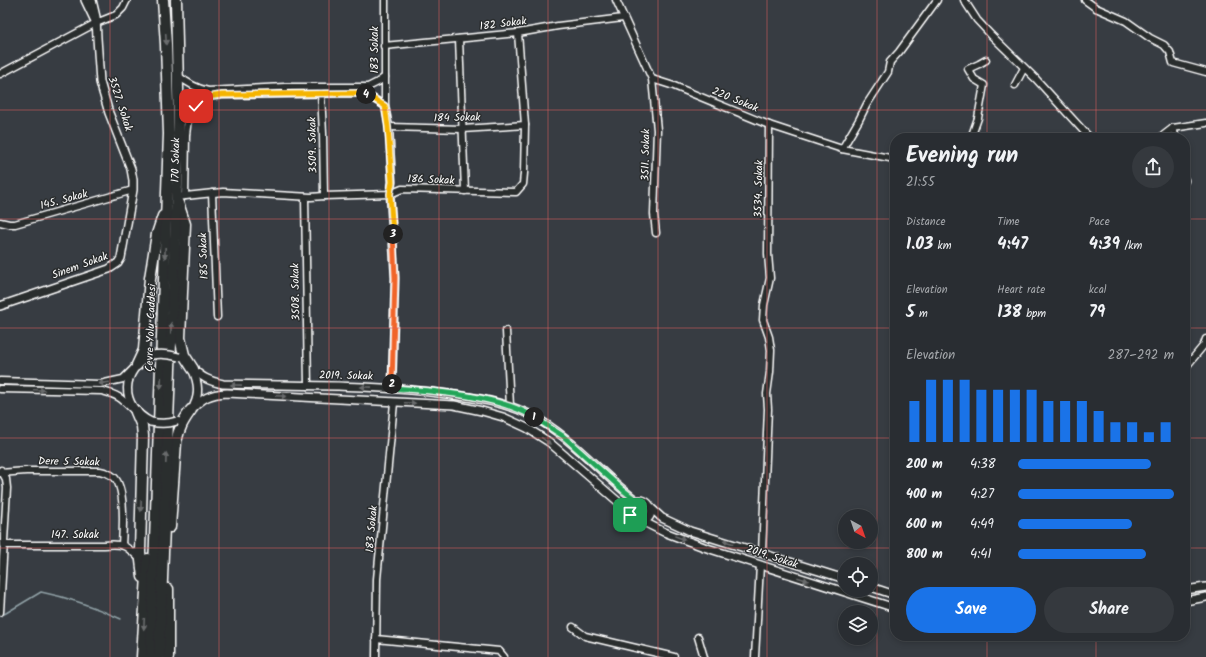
<!DOCTYPE html>
<meta charset="utf-8">
<style>
body{margin:0;font-family:Kalam,sans-serif;background:#35393e;color:#f1f3f6;height:100vh;display:flex;flex-direction:column;font-size:15px;white-space:nowrap}
*{box-sizing:border-box;margin:0}
p{font-size:13px;color:#a5a8ac}
.icon{flex:none;width:22px;height:22px;fill:none;stroke:currentColor;stroke-width:2;stroke-linecap:round;stroke-linejoin:round}
.map{position:relative;flex:1;overflow:hidden}
.drawer{position:absolute;left:890px;top:133px;width:300px;height:508px;display:flex;flex-direction:column;background:#292d32;border-radius:16px;box-shadow:0 2px 6px #0003,0 0 0 1px #45494d}
.drawer>*{flex:none}
.needle{width:26px;rotate:140deg}
.tools{position:absolute;left:838px;top:509px;display:grid;gap:8px}
.tools a{display:grid;place-items:center;width:40px;height:40px;border-radius:50%;background:#292d32;box-shadow:0 2px 6px #0003,0 0 0 1px #45494d;font-size:20px}
.pin{position:absolute;display:grid;place-items:center;width:34px;height:34px;color:#fff;margin:-17px;border-radius:8px;box-shadow:0 2px 6px #0006}
.km{position:absolute;width:20px;height:20px;margin:-10px;border-radius:50%;background:#222;color:#fff;font-size:11px;line-height:20px;text-align:center}
.round{display:grid;place-items:center;flex:none;width:42px;height:42px;border-radius:21px;background:#35393e}
.summary{display:flex;align-items:center;justify-content:space-between;height:68px;padding:0 16px}
h1{font-size:22px;font-weight:800;line-height:30px}
.figures{display:grid;grid-template-columns:repeat(3,1fr);gap:6px;height:68px;padding:4px 16px}
.figures div{display:grid;align-content:center}
.figures b{font-size:17px;font-weight:800}
.figures small{font-size:11px;font-weight:400}
.figures p{font-size:11px}
.chart{height:112px;padding:8px 16px}
.chart p{display:flex;justify-content:space-between}
.chart svg{width:100%;height:72px;margin-top:4px;stroke:#1a73e8;stroke-width:6}
.cta{display:flex;gap:8px;margin-top:auto;padding:8px 16px}
.cta a{flex:1;height:46px;border-radius:24px;background:#1a73e8;color:#fff;font-size:16px;font-weight:800;line-height:46px;text-align:center}
.cta a+a{background:#35393e;color:#f1f3f6}
ul{padding:0 16px;list-style:none;font-size:13px}
li{display:grid;grid-template-columns:64px 48px 1fr;align-items:center;height:30px}
li i{height:10px;border-radius:5px;background:#1a73e8}
.map>svg:first-child{display:block}
.lines{fill:none;stroke-linecap:round;stroke-linejoin:round}
.stream{stroke:#91a2a7;stroke-width:1.5}
.minor-casing{stroke:#fff;stroke-width:9}
.tertiary-casing{stroke:#fff;stroke-width:10}
.trunk-casing{stroke:#fff;stroke-width:13}
.minor{stroke:#2a2d2e;stroke-width:6}
.tertiary{stroke:#2a2d2e;stroke-width:7}
.trunk{stroke:#2a2d2e;stroke-width:10}
.tertiary-bridge-casing{stroke:#fff;stroke-width:10;stroke-linecap:butt}
.tertiary-bridge{stroke:#2a2d2e;stroke-width:7}
.oneway{fill:#6a6c6d}
.split-1-casing{stroke:#fff;stroke-width:8}
.split-2-casing{stroke:#fff;stroke-width:8}
.split-3-casing{stroke:#fff;stroke-width:8}
.split-4-casing{stroke:#fff;stroke-width:8}
.split-5-casing{stroke:#fff;stroke-width:8}
.split-1{stroke:#22a559;stroke-width:5}
.split-2{stroke:#22a559;stroke-width:5}
.split-3{stroke:#f0652b;stroke-width:5}
.split-4{stroke:#f5b400;stroke-width:5}
.split-5{stroke:#f5b400;stroke-width:5}
.grid{fill:none;stroke:#e05e5e;stroke-width:1;stroke-opacity:0.55}
.labels{text-anchor:middle;dominant-baseline:central;stroke-width:3;stroke-linejoin:round;paint-order:stroke}
.street-label{font-size:11px;fill:#fff;stroke:#2a2d2e}
</style>
<div class="map">
<svg width="1206" height="657" viewBox="0 0 1206 657">
<rect width="100%" height="100%" fill="#373c42"/>
<filter id="ink" filterUnits="userSpaceOnUse"><feTurbulence type="fractalNoise" baseFrequency=".025" numOctaves="2"/><feDisplacementMap in="SourceGraphic" scale="8" xChannelSelector="R" yChannelSelector="G"/><feConvolveMatrix kernelMatrix="1 2 1 2 8 2 1 2 1" color-interpolation-filters="sRGB"/></filter>
<g filter="url(#ink)">
<g class="lines">
<!-- stream -->
<path class="stream" d="M0,616L6,613L41,592C71,598 93,606 121,619"/>
<defs>
<g id="minor">
<polyline points="385,0 385,106 389,127 392,182 390,194 395,278 392,388"/>
<polyline points="616,0 652,79 657,130 654,214 656,233"/>
<polyline points="964,0 977,20 991,35 1036,79 1090,138"/>
<polyline points="1085,0 1096,8 1126,21 1150,38 1164,45 1170,52 1173,63 1206,72"/>
<polyline points="459,39 465,191"/>
<polyline points="384,46 518,33 558,26 623,18"/>
<polyline points="0,74 96,23 116,15 123,8 127,0"/>
<path d="M177,75C187,83 195,88 208,91L285,87H368L378,82L385,77"/>
<polyline points="652,79 674,86 769,125 842,149 895,159"/>
<polyline points="1015,85 1024,68"/>
<polyline points="321,93 323,134 324,196"/>
<polyline points="389,127 462,129 525,125"/>
<polyline points="1173,128 1175,135 1173,138"/>
<polyline points="971,138 978,118 984,85 974,79 968,69 979,64 986,60"/>
<polyline points="1160,138 1173,128 1206,123"/>
<polyline points="842,149 859,120 867,104 888,72 890,62 899,52 937,0"/>
<polyline points="1185,180 1185,181"/>
<polyline points="212,193 217,317"/>
<polyline points="185,196 186,135 188,119 191,111 207,97 222,95 358,93 366,94 385,106"/>
<polyline points="176,197 223,192 311,197 324,196 390,194 402,189 516,192 523,184 524,173 525,125 518,33"/>
<polyline points="305,197 308,386"/>
<polyline points="0,222 9,224 15,224 133,190"/>
<polyline points="506,331 510,406"/>
<polyline points="1185,368 1204,345 1206,339"/>
<polyline points="0,381 100,384 123,379 133,369"/>
<path d="M0,389L102,391C119,395 122,399 134,411"/>
<path d="M0,473L26,471H100C105,472 110,474 114,477C126,488 123,529 122,545"/>
<path d="M3,545H104C125,543 126,546 140,559"/>
<polyline points="762,553 768,409 767,394 770,372 771,350 769,337 763,320 764,305 770,278 768,254 769,125"/>
<polyline points="0,612 7,488 6,479 1,470"/>
<polyline points="573,627 585,636 674,657"/>
<polyline points="698,637 704,657"/>
<polyline points="376,639 499,651 504,657"/>
<polyline points="376,657 377,579 394,403"/>
<polyline points="755,657 760,565"/>
</g>
<g id="tertiary">
<polyline points="85,0 95,21"/>
<polyline points="0,306 109,269 118,263 121,258 133,190 133,180 131,169 109,113 100,82 97,38 96,17 92,0"/>
<path d="M193,369C203,378 209,381 223,384C297,386 373,384 447,394C476,398 505,402 531,415C572,437 601,474 637,501"/>
<path d="M193,371C198,382 200,393 194,405"/>
<path d="M191,410C203,398 209,394 227,393L454,405L482,411L503,417L527,428L549,442L629,511"/>
<path d="M151,422C119,406 120,370 152,355"/>
<circle cx="640" cy="511" r="11"/>
<polyline points="651,508 662,518 690,531 845,579"/>
<polyline points="644,522 664,532 704,547 895,608"/>
<polyline points="871,587 895,595"/>
<polyline points="1185,590 1206,587"/>
<polyline points="1185,601 1206,597"/>
</g>
<g id="trunk">
<polyline points="178,203 185,224 180,338 184,355 193,369"/>
<polyline points="137,365 144,350 150,278 157,234 163,216"/>
<polyline points="136,412 142,426 143,436 140,552 143,577"/>
<path d="M170,527L176,442C179,428 183,421 191,410"/>
<polyline points="168,589 168,657"/>
<polyline points="142,657 148,559"/>
<polyline points="151,657 169,134 166,44 163,0"/>
<polyline points="159,657 179,133 176,0"/>
</g>
</defs>
<!-- minor casing -->
<use href="#minor" class="minor-casing"/>
<!-- tertiary casing -->
<use href="#tertiary" class="tertiary-casing"/>
<!-- trunk casing -->
<use href="#trunk" class="trunk-casing"/>
<!-- minor -->
<use href="#minor" class="minor"/>
<!-- tertiary -->
<use href="#tertiary" class="tertiary"/>
<!-- trunk -->
<use href="#trunk" class="trunk"/>
<defs>
<g id="tertiary-bridge">
<path d="M152,355C162,353 169,354 179,357"/>
<path d="M151,422C160,424 168,424 177,421"/>
</g>
</defs>
<!-- tertiary-bridge casing -->
<use href="#tertiary-bridge" class="tertiary-bridge-casing"/>
<!-- tertiary-bridge -->
<use href="#tertiary-bridge" class="tertiary-bridge"/>
</g>
<!-- one-way arrows -->
<defs><path id="oneway-solid" d="M-6-.8H1V-3.2L6.5 0L1 3.2V.8H-6Z"/></defs>
<g class="oneway">
<use href="#oneway-solid" transform="translate(166 39) rotate(87)"/>
<use href="#oneway-solid" transform="translate(165 253) rotate(92)"/>
<use href="#oneway-solid" transform="translate(171 328) rotate(-88)"/>
<use href="#oneway-solid" transform="translate(104 383) rotate(173)"/>
<use href="#oneway-solid" transform="translate(161 383) rotate(92)"/>
<use href="#oneway-solid" transform="translate(236 385) rotate(-179)"/>
<use href="#oneway-solid" transform="translate(366 387) rotate(-179)"/>
<use href="#oneway-solid" transform="translate(39 390) rotate(2)"/>
<use href="#oneway-solid" transform="translate(281 396) rotate(3)"/>
<use href="#oneway-solid" transform="translate(410 403) rotate(2)"/>
<use href="#oneway-solid" transform="translate(546 441) rotate(36)"/>
<use href="#oneway-solid" transform="translate(166 458) rotate(-88)"/>
<use href="#oneway-solid" transform="translate(141 506) rotate(92)"/>
<use href="#oneway-solid" transform="translate(680 538) rotate(21)"/>
<use href="#oneway-solid" transform="translate(728 542) rotate(-163)"/>
<use href="#oneway-solid" transform="translate(803 579) rotate(18)"/>
<use href="#oneway-solid" transform="translate(144 624) rotate(93)"/>
</g>
</g>
<g class="lines" filter="url(#ink)">
<defs>
<path id="split-1" d="M534,417L563,436L623,490L637,501C631,504 629,508 630,515"/>
<path id="split-2" d="M392,384V388C434,391 497,395 534,417"/>
<polyline id="split-3" points="392,384 395,278 393,234"/>
<polyline id="split-4" points="366,94 385,106 388,127 392,182 390,194 393,234"/>
<polyline id="split-5" points="196,106 207,97 222,95 358,93 366,94"/>
</defs>
<!-- split-1 casing -->
<use href="#split-1" class="split-1-casing"/>
<!-- split-2 casing -->
<use href="#split-2" class="split-2-casing"/>
<!-- split-3 casing -->
<use href="#split-3" class="split-3-casing"/>
<!-- split-4 casing -->
<use href="#split-4" class="split-4-casing"/>
<!-- split-5 casing -->
<use href="#split-5" class="split-5-casing"/>
<!-- split-1 -->
<use href="#split-1" class="split-1"/>
<!-- split-2 -->
<use href="#split-2" class="split-2"/>
<!-- split-3 -->
<use href="#split-3" class="split-3"/>
<!-- split-4 -->
<use href="#split-4" class="split-4"/>
<!-- split-5 -->
<use href="#split-5" class="split-5"/>
</g>
<!-- grid -->
<path class="grid" d="M110,0V657M219,0V657M329,0V657M439,0V657M548,0V657M658,0V657M767,0V657M877,0V657M987,0V138M1096,0V138M0,110H1206M0,219H895M1185,219H1206M0,328H895M1185,328H1206M0,438H895M1185,438H1206M0,548H895M1185,548H1206M987,636V657M1096,636V657"/>
<g class="labels">
<!-- street labels -->
<g class="street-label">
<text transform="translate(503 24) rotate(-7)">182 Sokak</text>
<text transform="translate(375 50) rotate(-90)">183 Sokak</text>
<text transform="translate(735 100) rotate(22)">220 Sokak</text>
<text transform="translate(120 104) rotate(72)">3527. Sokak</text>
<text transform="translate(457 118) rotate(-1)">184 Sokak</text>
<text transform="translate(313 145) rotate(-91)">3509. Sokak</text>
<text transform="translate(646 155) rotate(-89)">3511. Sokak</text>
<text transform="translate(176 160) rotate(-89)">170 Sokak</text>
<text transform="translate(431 180) rotate(2)">186 Sokak</text>
<text transform="translate(759 189) rotate(-89)">3534. Sokak</text>
<text transform="translate(64 200) rotate(-15)">145. Sokak</text>
<text transform="translate(204 256) rotate(-92)">185 Sokak</text>
<text transform="translate(80 266) rotate(-20)">Sinem Sokak</text>
<text transform="translate(296 292) rotate(-91)">3508. Sokak</text>
<text transform="translate(151 328) rotate(-88)">Çevre Yolu Caddesi</text>
<text transform="translate(346 376) rotate(1)">2019. Sokak</text>
<text transform="translate(69 462) rotate(1)">Dere 5 Sokak</text>
<text transform="translate(372 529) rotate(-85)">183 Sokak</text>
<text x="75" y="535">147. Sokak</text>
<text transform="translate(772 557) rotate(18)">2019. Sokak</text>
</g>
</g>
</svg>
<div class="tools">
<a><svg class="needle" viewBox="-14 -14 28 28"><path d="M0-13l5 13h-10z" fill="#e53935"/><path d="M0 13l5-13h-10z" fill="#a5a8ac"/></svg></a>
<a><svg class="icon" aria-label="locate" viewBox="0 0 24 24"><circle cx="12" cy="12" r="6"/><path d="M12 2v4M12 18v4M2 12h4M18 12h4"/></svg></a>
<a><svg class="icon" aria-label="layers" viewBox="0 0 24 24"><path d="M12 4l9 5-9 5-9-5zM3 14l9 5 9-5"/></svg></a>
</div>
<div class="pin" style="left:630px;top:515px;background:#1e9e55"><svg class="icon" aria-label="arrive" viewBox="0 0 24 24"><path d="M6 21V4h12l-3 4 3 4H6"/></svg></div>
<div class="pin" style="left:196px;top:106px;background:#d93025"><svg class="icon" aria-label="check" viewBox="0 0 24 24"><path d="M5 12l5 5 9-10"/></svg></div>
<b class="km" style="left:534px;top:417px">1</b>
<b class="km" style="left:392px;top:384px">2</b>
<b class="km" style="left:393px;top:234px">3</b>
<b class="km" style="left:366px;top:94px">4</b>
<section class="drawer">
<div class="summary"><div><h1>Evening run</h1><p>21:55</p></div><a class="round"><svg class="icon" aria-label="share" viewBox="0 0 24 24"><path d="M12 15V3M7 8l5-5 5 5M5 13v7h14v-7"/></svg></a></div>
<div class="figures">
<div><p>Distance</p><b>1.03<small> km</small></b></div>
<div><p>Time</p><b>4:47</b></div>
<div><p>Pace</p><b>4:39<small> /km</small></b></div>
</div>
<div class="figures">
<div><p>Elevation</p><b>5<small> m</small></b></div>
<div><p>Heart rate</p><b>138<small> bpm</small></b></div>
<div><p>kcal</p><b>79</b></div>
</div>
<div class="chart"><p><span>Elevation</span>287–292 m</p>
<svg viewBox="0 0 160 44" preserveAspectRatio="none"><path d="M5 44V19M15 44V6M25 44V6M35 44V6M45 44V12M55 44V12M65 44V12M75 44V12M85 44V19M95 44V19M105 44V19M115 44V25M125 44V32M135 44V32M145 44V38M155 44V32"/></svg>
</div>
<ul>
<li><b>200 m</b>4:38<i style="width:85%"></i></li>
<li><b>400 m</b>4:27<i style="width:100%"></i></li>
<li><b>600 m</b>4:49<i style="width:73%"></i></li>
<li><b>800 m</b>4:41<i style="width:82%"></i></li>
</ul>
<div class="cta"><a>Save</a><a>Share</a></div>
</section>
</div>
